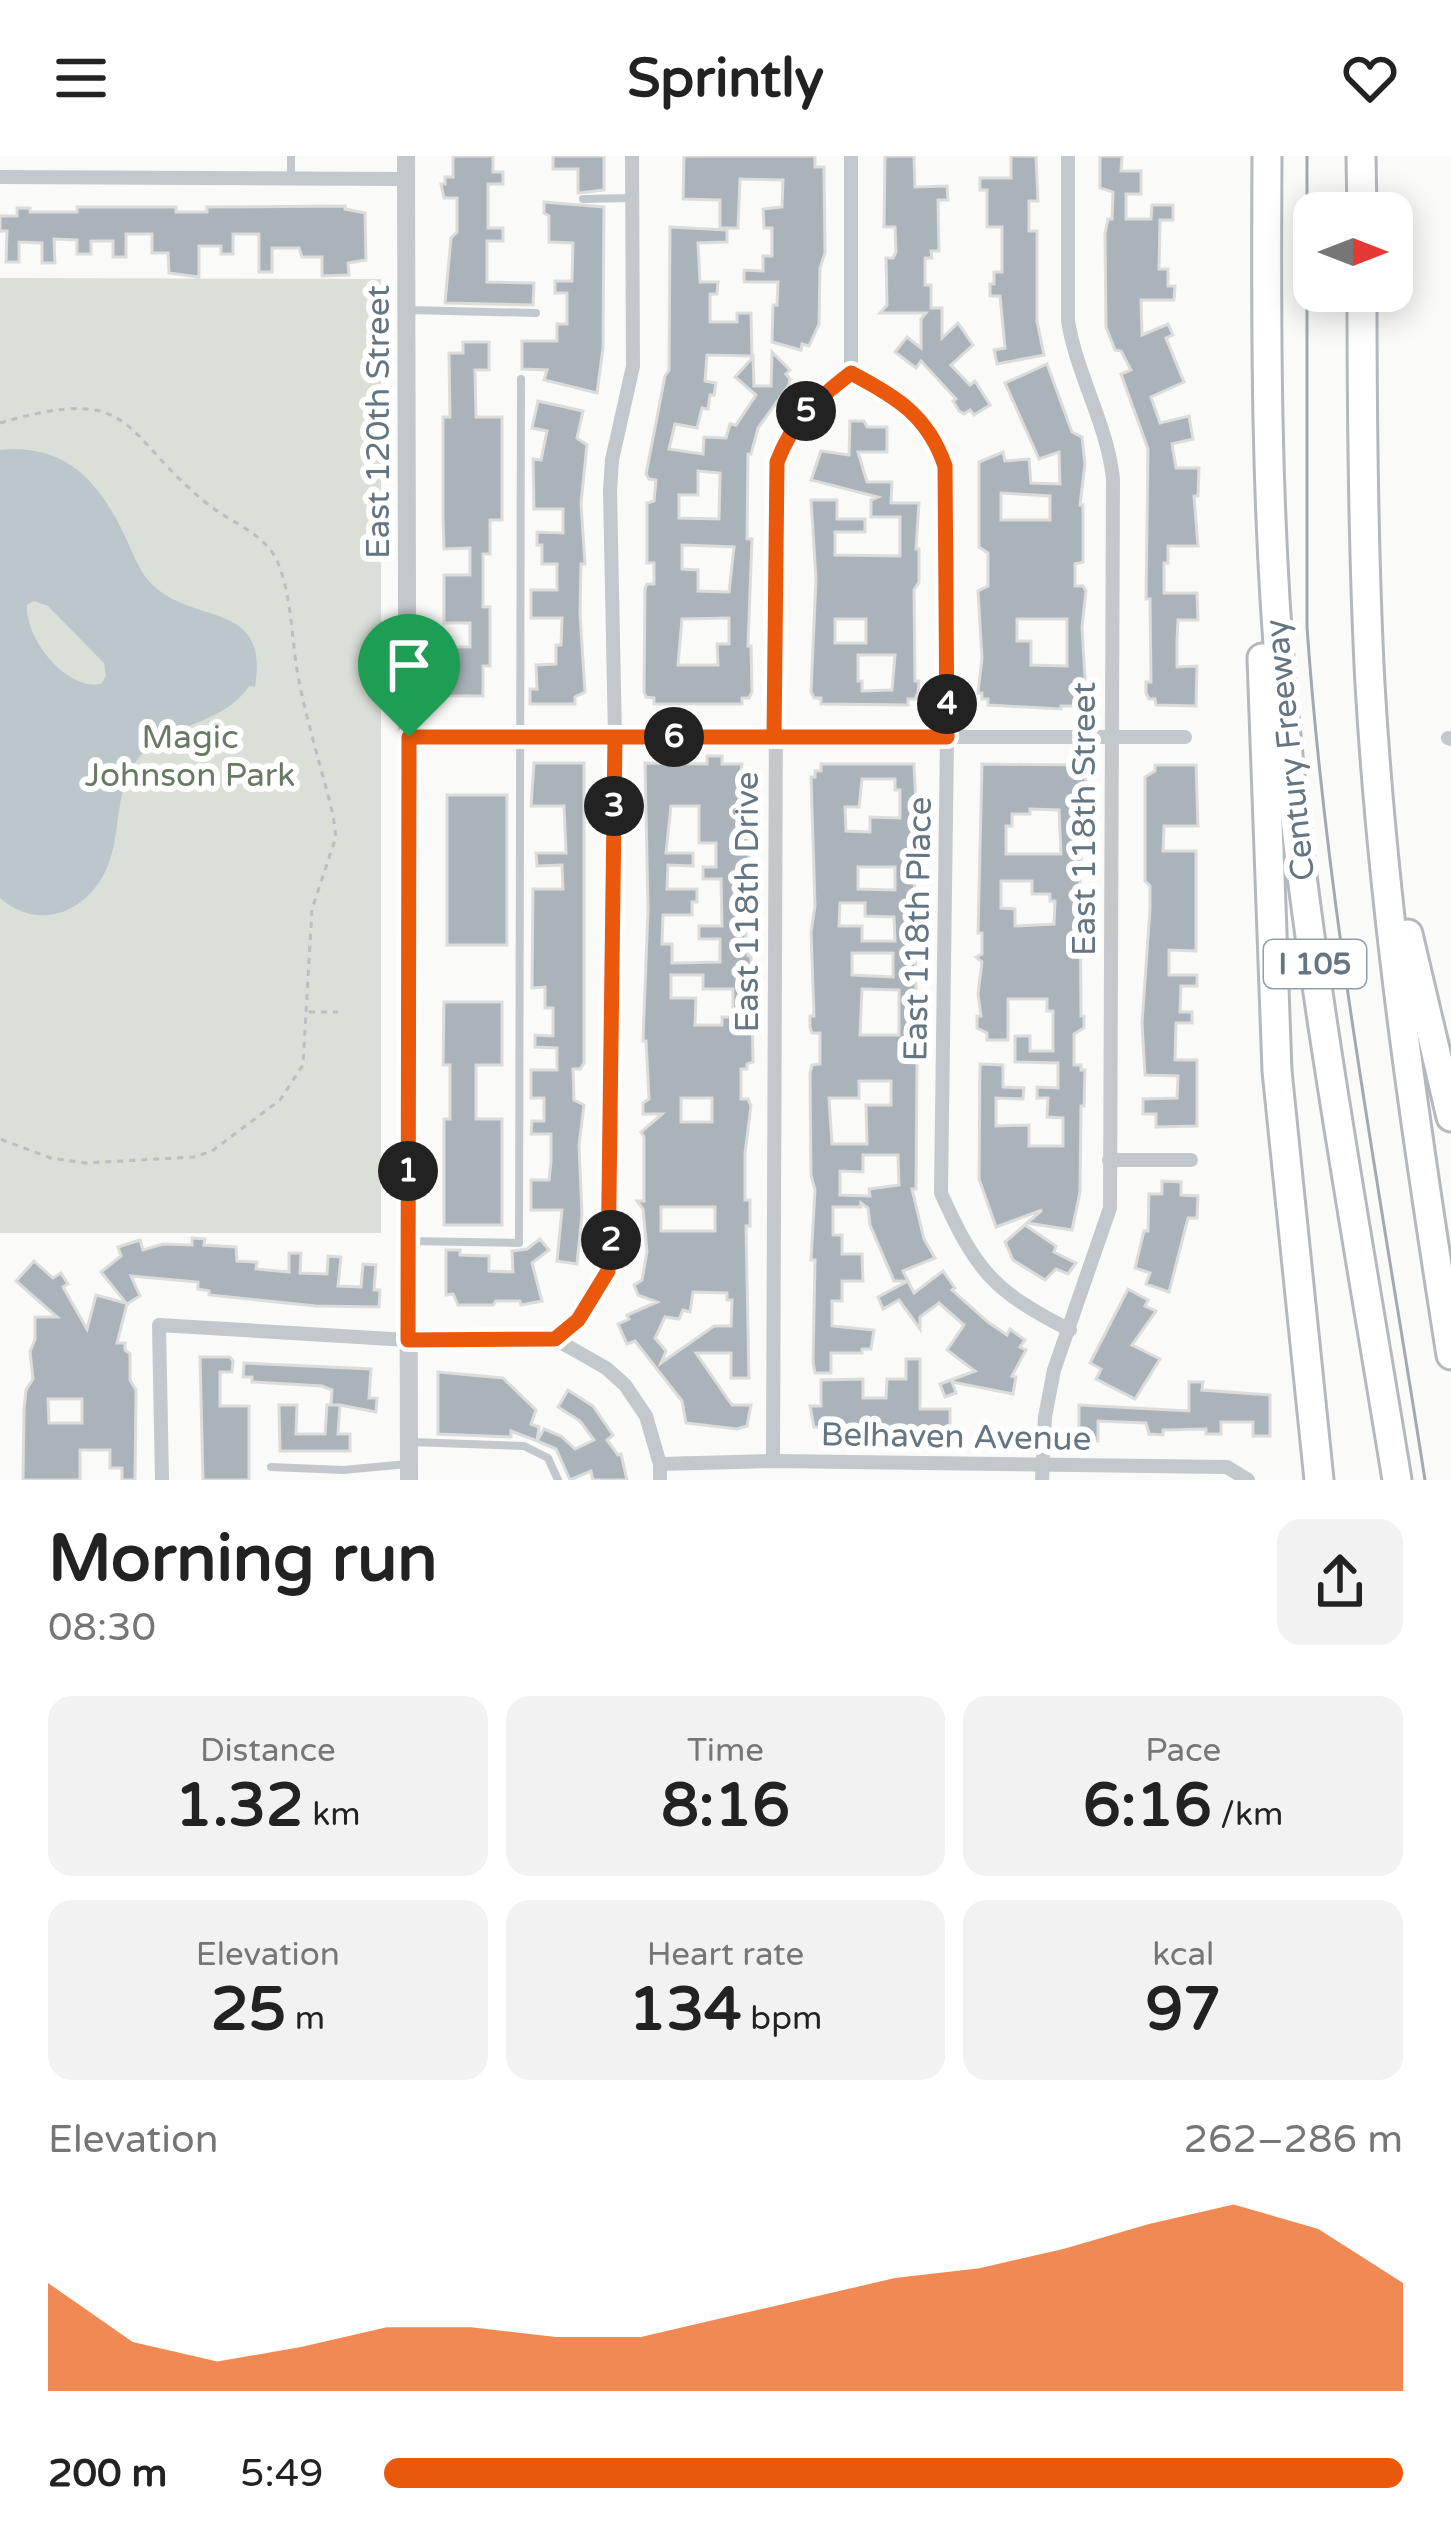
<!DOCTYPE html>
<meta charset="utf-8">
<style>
body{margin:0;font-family:"Varela Round",sans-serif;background:#f2f2f2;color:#222;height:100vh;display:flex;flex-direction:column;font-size:45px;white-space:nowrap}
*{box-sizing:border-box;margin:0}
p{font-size:39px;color:#767676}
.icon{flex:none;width:66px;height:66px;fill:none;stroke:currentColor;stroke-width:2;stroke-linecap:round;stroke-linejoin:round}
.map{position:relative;height:1324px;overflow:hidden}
.panel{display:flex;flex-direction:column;background:#fff;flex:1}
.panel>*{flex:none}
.needle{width:78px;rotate:90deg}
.tools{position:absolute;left:1293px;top:36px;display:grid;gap:24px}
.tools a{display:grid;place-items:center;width:120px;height:120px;border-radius:24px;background:#fff;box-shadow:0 6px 30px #0003;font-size:60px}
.pin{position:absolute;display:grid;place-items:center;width:102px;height:102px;color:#fff;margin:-123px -51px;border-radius:50% 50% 50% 0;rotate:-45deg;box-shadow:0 0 12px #0007}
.pin .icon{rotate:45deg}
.km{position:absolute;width:60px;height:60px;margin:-30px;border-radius:50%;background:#222;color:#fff;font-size:33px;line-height:60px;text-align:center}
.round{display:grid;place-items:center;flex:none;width:126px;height:126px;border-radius:24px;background:#f2f2f2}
.overview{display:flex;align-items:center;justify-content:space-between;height:204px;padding:0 48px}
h1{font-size:66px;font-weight:700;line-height:90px}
.stats{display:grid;grid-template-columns:repeat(3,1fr);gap:18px;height:204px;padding:12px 48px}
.stats div{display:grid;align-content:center;border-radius:24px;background:#f2f2f2;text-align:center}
.stats b{font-size:60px;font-weight:700}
.stats small{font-size:33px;font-weight:400}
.stats p{font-size:33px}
.chart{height:336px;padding:24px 48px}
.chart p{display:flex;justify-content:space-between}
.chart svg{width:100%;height:216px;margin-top:12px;fill:#ea580c;opacity:.7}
ul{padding:0 48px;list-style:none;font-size:39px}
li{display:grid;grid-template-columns:192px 144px 1fr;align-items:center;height:90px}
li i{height:30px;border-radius:15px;background:#ea580c}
header{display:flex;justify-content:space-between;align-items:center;height:156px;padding:0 48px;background:#fff;font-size:54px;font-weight:700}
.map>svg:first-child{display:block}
.green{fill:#dadfd7}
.water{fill:#bbc7cb;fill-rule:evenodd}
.building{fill:#aab3b9;stroke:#dcdcda;stroke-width:3;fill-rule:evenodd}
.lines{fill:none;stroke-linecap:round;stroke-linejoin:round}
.motorway-casing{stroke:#b4b9bd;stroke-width:33}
.path{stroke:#bbbfc2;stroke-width:3;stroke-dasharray:6 6;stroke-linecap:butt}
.service{stroke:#c3c8cc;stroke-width:8}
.minor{stroke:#c3c8cc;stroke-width:14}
.tertiary{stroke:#c3c8cc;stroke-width:18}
.motorway{stroke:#fff;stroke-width:27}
.tram{stroke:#a2aab0;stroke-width:3}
.route-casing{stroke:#fff;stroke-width:24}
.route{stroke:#ea580c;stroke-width:15}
.labels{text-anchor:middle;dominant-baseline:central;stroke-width:12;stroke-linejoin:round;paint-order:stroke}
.shield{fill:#fff;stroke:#939fa8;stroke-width:3}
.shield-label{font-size:30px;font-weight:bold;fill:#657683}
.street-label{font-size:33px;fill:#657683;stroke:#fff}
.park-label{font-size:33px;fill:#687a64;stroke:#fff}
</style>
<header><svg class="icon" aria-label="menu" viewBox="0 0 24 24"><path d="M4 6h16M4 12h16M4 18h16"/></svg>Sprintly<svg class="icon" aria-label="heart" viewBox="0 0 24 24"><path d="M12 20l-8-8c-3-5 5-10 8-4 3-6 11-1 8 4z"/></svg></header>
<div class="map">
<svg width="1451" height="1324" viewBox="0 0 1451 1324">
<rect width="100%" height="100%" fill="#fafaf8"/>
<!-- green -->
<polygon class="green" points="0,122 381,123 381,1077 0,1077"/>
<!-- water -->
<path class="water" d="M0,294C64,288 96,322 123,376C132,394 139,418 156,432C200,469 269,446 255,531L249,530C224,569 171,566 141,599C112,631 123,678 106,714C85,758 38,775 0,742ZM34,445L48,450L104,507L106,520L101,528C65,534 25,482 27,449Z"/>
<!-- building -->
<g class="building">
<polygon points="453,0 493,0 493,16 503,16 503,28 488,28 488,72 503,72 503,85 487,85 487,126 534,127 533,149 445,147 451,82 457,76 457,42 444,42 441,28 445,28 445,21 453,21"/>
<polygon points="553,0 604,0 604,34 578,37 578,13 553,13"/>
<polygon points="684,0 815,0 815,11 824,11 825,97 820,112 819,168 809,190 802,188 801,194 772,186 773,149 777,149 778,126 744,126 744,114 763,115 763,100 772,100 772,72 764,72 763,53 782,51 783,24 740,23 738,72 720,72 720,44 683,43"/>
<polygon points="885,0 914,0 915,31 947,30 948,44 938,44 939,95 931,95 932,102 925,102 925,129 931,129 931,152 942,152 942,182 958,167 973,189 951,209 970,229 975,225 990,249 974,259 970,254 964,258 959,255 953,245 956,243 921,205 916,212 895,196 907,181 921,192 921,163 926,157 880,157 887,149 886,102 893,102 896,96 895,71 884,71"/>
<polygon points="1011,0 1036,0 1038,45 1029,45 1029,75 1037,75 1037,165 1044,199 997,208 994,194 1005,192 1000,140 990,140 990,128 994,128 994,116 1002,116 1002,71 987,71 987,34 980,34 980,22 1011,22"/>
<polygon points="1100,0 1122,0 1121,15 1141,15 1141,38 1126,38 1126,63 1151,63 1152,49 1173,49 1173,64 1160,64 1159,113 1168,113 1168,130 1175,130 1174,144 1141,144 1142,179 1168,168 1173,179 1166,182 1184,226 1151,241 1160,267 1189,260 1193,283 1172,288 1176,312 1199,312 1198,340 1194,340 1198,390 1168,390 1168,407 1164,407 1164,437 1197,437 1198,464 1178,464 1177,484 1177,511 1197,510 1196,550 1156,549 1155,543 1149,543 1146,537 1146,526 1151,526 1150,443 1146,443 1148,293 1121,218 1131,214 1121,195 1115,194 1106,171 1105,78 1108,63 1112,63 1113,36 1100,32"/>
<polygon points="544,46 604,51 603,192 597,237 544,224 547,214 522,213 522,185 557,185 557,168 567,168 567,137 555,137 555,125 572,125 573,87 549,86 549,60 544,57"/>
<polygon points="345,50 345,53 365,57 366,104 348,107 349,119 322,120 322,101 302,101 299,92 272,92 272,116 259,116 259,78 233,78 233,98 221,98 221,90 199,90 199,121 169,117 168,97 152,97 152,78 126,78 126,101 113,101 113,85 91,85 91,98 77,98 77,84 54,83 55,107 42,107 42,87 19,86 19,106 6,106 7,75 0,75 0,60 17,60 17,52 30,52 30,56 77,56 77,51 176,51 176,56 207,56 207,51"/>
<path d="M670,71L727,74V86L698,87L700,126H718L717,138H710V166H737V157H751L752,200L707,199L705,225L716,227L714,239H710L708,253L702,252L697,272L675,268L669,293L703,298L704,281L726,282L730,268L736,269L756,239L735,221L753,201L754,230H771L772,196L790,214L786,218L790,223L789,229L758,272L751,298H748L747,383H752L748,490H751L752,536L749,542H742V548H654V542L646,541L644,536L645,433L647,428H654V407H647V347L654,345L656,324L649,323L646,318L665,220L669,214ZM698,315L720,317L719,363L679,362V339H698ZM682,389L734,391L729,436L698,435V414L682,413ZM729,462V488H717L718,509H678L682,463Z"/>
<polygon points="463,186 489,186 489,214 475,214 476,261 502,261 502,364 490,364 490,398 483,398 483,451 490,451 490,510 483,510 483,540 445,540 444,491 470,491 470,467 444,467 444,419 470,419 470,392 444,393 443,364 443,261 450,261 449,197 463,197"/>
<path d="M1047,208L1072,276L1082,281L1085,308L1080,349H1083V406L1075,408V430H1083L1086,435L1082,471L1086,538L1083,543H1076V550H1061V553L988,549V543H982V537H978L982,502L978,435L988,430V397L979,391V306L1003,296L1005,305L1029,303L1031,327L1060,328L1059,296L1039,303L1005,227ZM1001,337L1050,340V364H1001ZM1017,463H1067V510L1031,509V485H1017Z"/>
<polygon points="538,245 583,255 577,282 587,289 581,347 585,408 581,408 580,457 585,536 575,541 575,548 530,548 530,533 537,533 536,509 556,508 556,489 561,489 562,462 531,462 531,434 557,434 557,408 542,408 542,389 537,389 537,376 563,377 563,353 534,353 533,303 541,304 547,275 532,272"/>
<path d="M850,265H864L867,271H887V296H858L867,326H892L891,347H919L916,393H919V426L914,434L915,525H919L918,537L915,543H908V549L821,548V542H814L811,536L816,423L811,344H837V363H865V376H835V399L900,400V361H871V344L878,341L811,324L821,295L849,299ZM835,463H866V487H835ZM858,499H895L892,534L862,535V525H858Z"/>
<path d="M707,600H722V608H742L741,615H752L746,658L751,730L746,742V788L748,800H751L753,906L747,908V913H741V943H748L751,950L745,997V1044H750V1070H746L749,1222H731V1197H696L732,1249H751L747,1270L737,1273L686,1267L682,1245L635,1185L627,1188L618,1168L629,1163L627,1159L657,1146L638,1139L634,1129L642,1124L647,1096L643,1053L637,1045H644V981L641,976L662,958H643V947L649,943L646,885H643L648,753L645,607L707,608ZM671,650H699V687H716V711H703V723H721L722,770H699V783H720V806L672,807V788H662L663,759H692V746H697V733H667L668,709L693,710V697H666ZM671,819H703V833H733V861H722V869H695L696,842H671ZM681,942H712V966H681ZM661,1051H715V1075H661ZM693,1136L727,1137V1144H732L731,1170H714L661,1207L666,1195L655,1182L665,1161L679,1163L683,1154L690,1156Z"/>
<polygon points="534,607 584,607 584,907 580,913 573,913 574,944 584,949 579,989 582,1058 577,1108 557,1105 562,1054 531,1054 531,1024 549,1024 551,1006 551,978 531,978 532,965 544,965 544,942 531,942 531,914 557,914 557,892 535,891 535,879 553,880 553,852 545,852 545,831 532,832 533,733 563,733 562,709 537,710 536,697 566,697 564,650 531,650"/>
<path d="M821,608H914L918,690L914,695L917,910L916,1033H912L924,1083L935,1102L903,1115L908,1125H894L870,1069L868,1052L861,1047V1051H833V1079H842V1098H862L863,1125H842V1145H832V1170L874,1174L871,1193H862V1197H831V1217H815L813,1206L815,1104H811L815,1034L811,1019L810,917L812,909L820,908V877H812L810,871V860H814L811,776L815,750L811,621H815V615H821ZM862,623H895V634H900V662L870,661V676L846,675L845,651H859ZM858,711H895V734L858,733ZM840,747H865V760L894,761L895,785H862V770H839ZM852,797H893V821L852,819ZM862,833L899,834V879H860ZM859,925H891V949H866L867,988H832L829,942H859ZM863,999H898L899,1029L869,1033L870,1040L840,1039V1015L863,1016Z"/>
<path d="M982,608L1076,609V615L1086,620L1080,719L1081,860H1084V872L1074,878V909H1081V914H1085L1084,950H1081L1080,1036L1072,1074L1027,1067L1042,1054L996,1071L979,1023L980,908L1003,909V931L1024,932L1023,943L996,942V970L1029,969V990H1063V962L1047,961L1048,942H1037V931L1058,932V907L1015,906V880H1030V895H1053V855H1047V843H1008V884H987V877L977,872V860H981L978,838L982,806L976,801L982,798V777H978ZM1030,653L1059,654L1061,698H1006V670H1012V658H1030ZM1001,725H1032V738H1050V745H1055L1054,768L1015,770V753L1001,752Z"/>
<polygon points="1155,609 1196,609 1198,670 1164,670 1163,695 1196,695 1196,795 1169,794 1169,819 1197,819 1197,830 1181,830 1180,856 1192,856 1192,867 1176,867 1175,904 1197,904 1197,970 1156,971 1156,958 1143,958 1143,943 1177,942 1178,920 1145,919 1142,867 1150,753 1150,730 1145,725 1145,621 1155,615"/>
<rect x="447" y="639" width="60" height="150"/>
<polygon points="444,846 502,846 502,909 476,909 476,963 502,963 502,1069 444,1069 444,963 450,963 450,909 443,909"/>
<polygon points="1162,1025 1181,1026 1181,1039 1198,1040 1197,1062 1188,1062 1169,1136 1146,1128 1150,1117 1135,1112 1144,1075 1148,1075 1149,1038 1162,1038"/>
<polygon points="1025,1069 1056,1090 1054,1096 1076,1107 1068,1118 1056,1113 1045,1124 1013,1104 1005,1086"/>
<path d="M192,1082L205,1083L204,1089L236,1091L237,1105L257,1106L256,1113L289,1116V1097H301L300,1117L327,1118L328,1100L341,1101L338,1130L361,1131L363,1108L376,1109L374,1134H380L379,1151L316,1150L209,1139V1135L198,1133V1126L131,1120L140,1140L127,1148L117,1187H125V1194L130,1198V1224L136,1234L135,1324H122V1312H110V1294H80V1324H23L24,1253L26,1234L33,1223L30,1196L35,1183V1161H57L16,1125L34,1105L53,1122L61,1117L68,1128L63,1131L87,1173L96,1139L126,1147L101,1116L121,1100L118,1091L140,1084L143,1094L163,1088L192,1089ZM48,1243H82V1267H49Z"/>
<polygon points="540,1083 549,1094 532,1107 542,1145 521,1149 520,1145 496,1145 493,1149 458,1149 453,1138 446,1139 446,1094 460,1094 460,1099 489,1100 489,1115 513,1116 512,1095 527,1093"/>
<polygon points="943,1115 955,1132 952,1134 988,1166 1007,1179 1010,1173 1025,1184 1020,1191 1026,1194 1012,1220 1016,1221 1013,1238 952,1226 956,1237 945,1241 940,1228 975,1215 947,1194 964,1169 939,1147 920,1161 920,1173 899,1144 883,1153 878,1141 908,1125 914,1137"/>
<polygon points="1128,1133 1148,1144 1145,1150 1156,1155 1132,1189 1160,1203 1135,1243 1096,1223 1101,1213 1090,1207"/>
<polygon points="200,1201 230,1201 233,1205 232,1216 220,1216 220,1250 249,1250 249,1324 203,1324"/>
<polygon points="906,1203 920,1203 920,1253 950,1253 950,1272 814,1271 810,1250 821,1250 821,1224 863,1223 863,1242 886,1242 887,1223 906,1223"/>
<polygon points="244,1207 371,1213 369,1242 377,1242 376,1256 340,1249 338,1278 350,1278 350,1295 280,1295 279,1249 297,1249 296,1278 325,1278 327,1249 339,1249 331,1249 332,1234 322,1230 252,1226 252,1221 243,1221"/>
<polygon points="438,1216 503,1222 536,1254 531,1268 539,1271 537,1285 511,1275 511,1281 438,1278"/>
<polygon points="1189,1226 1203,1226 1202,1234 1270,1239 1270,1280 1253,1280 1253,1266 1221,1266 1221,1278 1206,1278 1206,1273 1163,1274 1163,1279 1149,1278 1146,1267 1098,1265 1098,1285 1079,1284 1079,1249 1189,1255"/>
<polygon points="568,1234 593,1250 613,1279 607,1284 618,1299 621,1298 627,1324 593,1324 591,1315 570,1324 556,1293 537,1285 544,1273 561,1280 575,1293 594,1284 580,1265 558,1251"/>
</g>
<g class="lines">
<defs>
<g id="motorway">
<path d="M1267,0C1266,175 1266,351 1281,526C1304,793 1354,1059 1397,1324"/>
<polyline points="1361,0 1362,57"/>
<path d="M1362,135C1362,266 1363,397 1370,528C1383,753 1416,977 1451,1199"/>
<polyline points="1262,502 1277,915 1319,1324"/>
<polyline points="1408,778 1451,961"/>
</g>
</defs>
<!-- motorway casing -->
<use href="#motorway" class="motorway-casing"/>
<!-- path -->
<g class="path">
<path d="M0,267C139,226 119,278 209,349C233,368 265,377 278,407C293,443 291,487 299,525C308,570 322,614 333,659L336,681L312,753L303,909L280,944L212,995L194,1001L86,1007L51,1002L0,983"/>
<polyline points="309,856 338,856"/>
</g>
<!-- service -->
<g class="service">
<polyline points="291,21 291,0"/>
<polyline points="583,43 631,42"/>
<polyline points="408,154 536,157"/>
<polyline points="409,1085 519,1087 521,223"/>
<polyline points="410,1286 524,1290 548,1302 558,1324"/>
<polyline points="271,1311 343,1314 408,1308"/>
</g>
<!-- minor -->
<g class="minor">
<polyline points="0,21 406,23"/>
<path d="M851,217C897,240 928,260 945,311L947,581L941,1037C976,1115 993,1135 1070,1174"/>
<polyline points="851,217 851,0"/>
<polyline points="409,581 1185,581"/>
<polyline points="1448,582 1451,583"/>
<polyline points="1109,1004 1191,1004"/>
<path d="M555,1183C587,1157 607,1130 610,1089L615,581L610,335L612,304L633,210L632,0"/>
<polyline points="773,1305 777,306 797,263 851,217"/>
<polyline points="660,1308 773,1305 1227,1311 1248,1324"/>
<polyline points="162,1324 159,1169 408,1184 555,1183 606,1212 625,1229 646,1260 660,1308 660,1324"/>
<path d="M1042,1324L1045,1261L1054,1214L1110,1052L1113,323C1107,267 1077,220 1068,165V0"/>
</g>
<!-- tertiary -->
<polyline class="tertiary" points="406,0 409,1324"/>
<!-- motorway -->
<use href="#motorway" class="motorway"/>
<!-- tram -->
<path class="tram" d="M1307,0V471C1327,757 1381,1041 1425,1324"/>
</g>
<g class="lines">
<defs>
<path id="route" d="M409,581L408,1184L555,1183L578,1164L608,1115L615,581H947L945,310C928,260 897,241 851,217C815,245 794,262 777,306L774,581H409"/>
</defs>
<!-- route casing -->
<use href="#route" class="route-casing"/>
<!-- route -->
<use href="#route" class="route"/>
</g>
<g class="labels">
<!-- shield labels -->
<rect class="shield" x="1264" y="784" width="102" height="48" rx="9"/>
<g class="shield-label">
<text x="1315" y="808">I 105</text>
</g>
<!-- street labels -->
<g class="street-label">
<text transform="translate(378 266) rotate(-90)">East 120th Street</text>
<text transform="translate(1290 594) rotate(-96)">Century Freeway</text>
<text transform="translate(1084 663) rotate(-90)">East 118th Street</text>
<text transform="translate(747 746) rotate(-90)">East 118th Drive</text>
<text transform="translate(918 773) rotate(-89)">East 118th Place</text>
<text transform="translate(956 1281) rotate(1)">Belhaven Avenue</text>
</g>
<!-- park labels -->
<g class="park-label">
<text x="190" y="581">Magic<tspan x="190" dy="38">Johnson Park</tspan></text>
</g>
</g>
</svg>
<div class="tools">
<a><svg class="needle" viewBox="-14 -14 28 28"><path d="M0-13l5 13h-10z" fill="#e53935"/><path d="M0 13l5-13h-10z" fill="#767676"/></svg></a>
</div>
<div class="pin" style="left:409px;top:581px;background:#1e9e55"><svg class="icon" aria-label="arrive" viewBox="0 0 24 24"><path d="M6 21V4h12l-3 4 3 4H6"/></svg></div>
<b class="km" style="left:408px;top:1015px">1</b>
<b class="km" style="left:611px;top:1084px">2</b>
<b class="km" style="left:614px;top:650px">3</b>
<b class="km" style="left:947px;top:548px">4</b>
<b class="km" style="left:806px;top:255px">5</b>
<b class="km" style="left:674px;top:581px">6</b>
</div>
<section class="panel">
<div class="overview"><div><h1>Morning run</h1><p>08:30</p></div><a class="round"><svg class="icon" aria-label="share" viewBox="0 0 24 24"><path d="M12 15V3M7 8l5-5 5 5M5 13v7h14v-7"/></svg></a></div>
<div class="stats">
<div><p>Distance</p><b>1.32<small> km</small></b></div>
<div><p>Time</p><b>8:16</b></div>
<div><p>Pace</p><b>6:16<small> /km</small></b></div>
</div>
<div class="stats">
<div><p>Elevation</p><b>25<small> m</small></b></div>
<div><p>Heart rate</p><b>134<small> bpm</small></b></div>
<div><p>kcal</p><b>97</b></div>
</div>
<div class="chart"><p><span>Elevation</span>262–286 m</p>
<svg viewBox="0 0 160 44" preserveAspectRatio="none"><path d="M0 44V22L10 34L20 38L30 35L40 31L50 31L60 33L70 33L80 29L90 25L100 21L110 19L120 15L130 10L140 6L150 11L160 22V44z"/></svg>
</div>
<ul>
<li><b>200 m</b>5:49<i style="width:100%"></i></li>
</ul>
</section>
